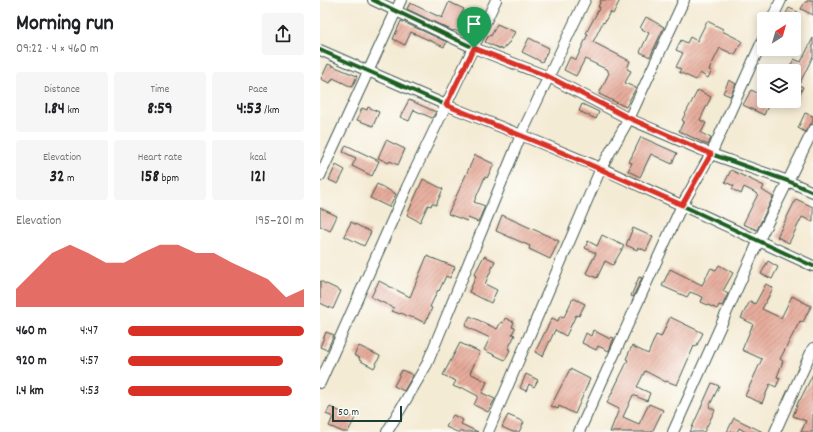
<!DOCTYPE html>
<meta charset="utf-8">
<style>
body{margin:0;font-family:Dekko,sans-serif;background:#f6f6f6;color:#202124;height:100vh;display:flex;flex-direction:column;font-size:15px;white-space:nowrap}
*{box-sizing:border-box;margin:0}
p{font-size:13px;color:#757577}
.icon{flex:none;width:22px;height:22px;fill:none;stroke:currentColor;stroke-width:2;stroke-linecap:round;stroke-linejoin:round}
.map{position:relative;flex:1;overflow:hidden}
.sheet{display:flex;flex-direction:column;background:#fff;width:320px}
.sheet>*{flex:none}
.needle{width:26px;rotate:37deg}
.fabs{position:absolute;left:437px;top:12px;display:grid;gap:8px}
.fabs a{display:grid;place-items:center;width:44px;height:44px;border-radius:4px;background:#fff;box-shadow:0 2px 10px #0003;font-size:20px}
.scale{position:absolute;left:12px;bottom:10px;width:70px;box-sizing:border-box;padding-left:4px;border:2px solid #1f3d34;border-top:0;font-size:11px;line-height:14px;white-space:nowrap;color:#1f3d34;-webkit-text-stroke:3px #fdfcf7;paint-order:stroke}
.pin{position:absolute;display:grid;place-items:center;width:34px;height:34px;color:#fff;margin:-41px -17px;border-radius:50% 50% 50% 0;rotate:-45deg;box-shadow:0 0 4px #0007}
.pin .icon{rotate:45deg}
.round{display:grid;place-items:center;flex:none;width:42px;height:42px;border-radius:4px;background:#f6f6f6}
.head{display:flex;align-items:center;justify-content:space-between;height:68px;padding:0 16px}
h1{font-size:22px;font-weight:700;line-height:30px}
.figures{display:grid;grid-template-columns:repeat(3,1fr);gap:6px;height:68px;padding:4px 16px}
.figures div{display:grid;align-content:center;border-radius:4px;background:#f6f6f6;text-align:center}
.figures b{font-size:17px;font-weight:700}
.figures small{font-size:11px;font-weight:400}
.figures p{font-size:11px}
.chart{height:112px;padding:8px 16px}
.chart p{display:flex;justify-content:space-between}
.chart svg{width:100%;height:72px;margin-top:4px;fill:#d93025;opacity:.7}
ul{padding:0 16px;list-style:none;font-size:13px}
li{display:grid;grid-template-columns:64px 48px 1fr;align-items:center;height:30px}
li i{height:10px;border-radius:5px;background:#d93025}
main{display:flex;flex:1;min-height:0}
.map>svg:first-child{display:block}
.building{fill:url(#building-hatch)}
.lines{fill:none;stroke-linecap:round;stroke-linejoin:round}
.minor-casing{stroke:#3f574c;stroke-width:12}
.minor{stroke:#fff;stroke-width:10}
.cycleway-casing{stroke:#fdfcf7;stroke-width:6}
.cycleway{stroke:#1b5e20;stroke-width:4}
.route-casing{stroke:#fff;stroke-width:8}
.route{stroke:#d93025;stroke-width:5}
</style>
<main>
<section class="sheet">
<div class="head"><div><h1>Morning run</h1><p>09:22 · 4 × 460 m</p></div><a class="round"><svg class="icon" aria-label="share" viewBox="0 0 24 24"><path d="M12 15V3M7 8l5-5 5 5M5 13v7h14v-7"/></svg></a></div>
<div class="figures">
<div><p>Distance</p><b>1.84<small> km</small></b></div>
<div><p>Time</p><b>8:59</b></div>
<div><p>Pace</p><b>4:53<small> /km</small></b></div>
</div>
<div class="figures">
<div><p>Elevation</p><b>32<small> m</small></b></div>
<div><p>Heart rate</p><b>158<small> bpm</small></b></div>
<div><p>kcal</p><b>121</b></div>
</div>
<div class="chart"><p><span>Elevation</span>195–201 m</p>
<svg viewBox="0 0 160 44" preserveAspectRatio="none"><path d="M0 44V33L10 22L20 11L30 6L40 11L50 17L60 17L70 11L80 6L90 6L100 11L110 11L120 17L130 22L140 27L150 38L160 33V44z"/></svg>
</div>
<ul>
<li><b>460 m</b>4:47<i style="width:100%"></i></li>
<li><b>920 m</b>4:57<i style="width:88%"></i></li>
<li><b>1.4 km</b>4:53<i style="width:93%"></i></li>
</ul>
</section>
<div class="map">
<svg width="493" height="432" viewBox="0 0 493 432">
<defs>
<pattern id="building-hatch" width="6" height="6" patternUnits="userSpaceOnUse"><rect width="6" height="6" fill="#e6ab9b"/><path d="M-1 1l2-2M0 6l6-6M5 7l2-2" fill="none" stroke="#ba8c7f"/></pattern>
</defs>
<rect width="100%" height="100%" fill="#fdfcf7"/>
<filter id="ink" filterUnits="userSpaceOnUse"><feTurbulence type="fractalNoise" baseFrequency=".025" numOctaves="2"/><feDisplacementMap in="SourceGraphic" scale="8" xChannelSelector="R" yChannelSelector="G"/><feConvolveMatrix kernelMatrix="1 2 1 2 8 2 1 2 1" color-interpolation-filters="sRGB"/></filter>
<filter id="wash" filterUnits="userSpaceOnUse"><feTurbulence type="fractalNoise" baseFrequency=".012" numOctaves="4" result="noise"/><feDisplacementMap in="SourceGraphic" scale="16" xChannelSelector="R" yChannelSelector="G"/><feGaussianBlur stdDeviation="0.9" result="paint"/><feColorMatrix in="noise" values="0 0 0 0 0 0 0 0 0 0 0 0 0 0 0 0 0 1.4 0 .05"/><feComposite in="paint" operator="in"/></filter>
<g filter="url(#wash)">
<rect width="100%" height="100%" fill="#f4ebd4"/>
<g id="blocks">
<!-- building -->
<g class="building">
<polygon points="281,0 300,0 293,14 290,12 284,23 283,22 273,42 310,61 307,69 311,71 305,83 316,88 306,107 279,94 289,73 288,72 288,70 265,59 256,76 244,70 250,57 256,60 268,34 266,33 280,7 278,7"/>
<polygon points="488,0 493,0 493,15 481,9 485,2 487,2"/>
<polygon points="129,2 144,9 138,21 155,29 151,38 134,30 133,31 87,9 90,3 122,18"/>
<polygon points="469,8 478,12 475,19 463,19"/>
<polygon points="326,17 344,27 330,57 320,52 329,33 320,28"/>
<polygon points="81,21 127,42 124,47 91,32 85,45 73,39"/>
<polygon points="387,21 403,29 402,31 422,41 415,55 400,48 389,70 392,71 388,78 380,73 376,80 359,72 361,69 356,67 363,53 356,50 361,40 367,43 370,37 377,41"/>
<polygon points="177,24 195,32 189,43 188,43 186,46 185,46 183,50 165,42 169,35 171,36"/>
<polygon points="209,38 229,48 222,62 202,52"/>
<polygon points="493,38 493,56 480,83 474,80 474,71 468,71 474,59 481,62"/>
<polygon points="8,64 37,76 32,87 13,78 10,83 1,79"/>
<polygon points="409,80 416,84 410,96 403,93"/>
<polygon points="477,84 483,87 474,106 474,89"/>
<polygon points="378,90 391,97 380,120 386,123 381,133 391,138 388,145 359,131 364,121 362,120"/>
<polygon points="431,90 444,96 444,101 450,101 444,115 423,105"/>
<polygon points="89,100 116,112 112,118 94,110 89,121 80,117"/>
<polygon points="262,104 279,112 276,119 259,111"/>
<polygon points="48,107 59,112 53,126 37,120 42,108 47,110"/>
<polygon points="485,113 493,116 493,121 485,132 478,128"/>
<polygon points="321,137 357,153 352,164 331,154 320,177 308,171 312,163 309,162"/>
<polygon points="66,140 85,149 78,165 70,161 69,163 58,158"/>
<polygon points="26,145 59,161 52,176 32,166 36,158 23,152"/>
<polygon points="155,155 174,164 167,178 165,177 154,202 165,206 158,222 148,218 147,221 128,214"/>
<polygon points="16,165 25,170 18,184 9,180"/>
<polygon points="411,170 444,186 442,190 453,197 437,230 423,224 438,194 424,187 421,194 412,189 414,186 405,182"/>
<polygon points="103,179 123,189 116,205 112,203 111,206 108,205 100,222 87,215"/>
<polygon points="57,184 76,194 69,207 50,198"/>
<polygon points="476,199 493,207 493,222 482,217 469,243 457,237"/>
<polygon points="0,208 17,216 10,231 0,226"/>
<polygon points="182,215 239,241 230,259 209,249 210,246 176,231"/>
<polygon points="31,222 51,232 44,246 24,236"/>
<polygon points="313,228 333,237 326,251 318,247 317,250 306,245"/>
<polygon points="282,235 304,246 293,265 285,261 277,278 266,273 276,253 265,248 268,241 277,246"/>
<polygon points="107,256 135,267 130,278 126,276 119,291 118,290 110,307 112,308 105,323 93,317 92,318 81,313 80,314 72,311 74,308 51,297 59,281 90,297"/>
<polygon points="164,256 175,261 165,284 177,290 171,303 149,292 156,276 154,275"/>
<polygon points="448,261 458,267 452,279 441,274"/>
<polygon points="399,265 413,273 403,291 408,294 402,306 399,305 397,309 381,302 383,297 370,292 367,297 342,286 350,269 382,285 391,268 396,270"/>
<polygon points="319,277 322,278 313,297 311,296"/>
<polygon points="0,281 21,291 13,309 0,303"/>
<polygon points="446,284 453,288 442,309 461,318 472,296 491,306 483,322 480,321 460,359 463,361 457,377 460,378 456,387 450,384 442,403 425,396 442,359 422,350 433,324 421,318 430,301 435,304"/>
<polygon points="253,298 265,304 259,316 256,315 246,336 235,330 223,356 215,352 232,318 238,321 240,316 244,317"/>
<polygon points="150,316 177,329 181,322 183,323 185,318 194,322 192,327 195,328 192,334 195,335 188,349 190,350 185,360 164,350 170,338 145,326"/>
<polygon points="350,317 383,333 376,347 374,346 357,385 346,381 346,382 325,371 317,387 330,393 327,401 313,395 303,417 319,424 329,404 343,410 332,432 290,432 299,409 287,403 308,360 306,359 312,346 328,354 336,335 341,337"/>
<polygon points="273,330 290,339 291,337 294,338 289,351 278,346 276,350 262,343 266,333 271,336"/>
<polygon points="6,332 14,335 7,350 0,347"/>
<polygon points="140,343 160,352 150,373 167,382 162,393 175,399 168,412 154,405 158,396 141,387 140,389 133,386 136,381 123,375"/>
<polygon points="39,346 60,356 54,368 39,360 40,358 34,355"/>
<polygon points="250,369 270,379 255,414 239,406 238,409 231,406"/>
<polygon points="82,370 93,375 84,391 74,386"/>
<polygon points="206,374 218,380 214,387 209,384 206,391 200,388"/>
<polygon points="493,374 493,432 481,432 486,421 473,416 479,400 480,400"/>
<polygon points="392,383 399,386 389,407 395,410 384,432 370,432"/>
<polygon points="10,407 35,418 28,432 23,432 9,426 13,417 6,414"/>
<polygon points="133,415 143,420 141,424 158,432 137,432 126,427"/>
<polygon points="188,415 204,422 199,432 193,432 182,427"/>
<polygon points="414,418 443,432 426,432 419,428 417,432 407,432"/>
</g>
</g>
</g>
<g filter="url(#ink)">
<use href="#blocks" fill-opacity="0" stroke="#3f574c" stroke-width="1"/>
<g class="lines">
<defs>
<g id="minor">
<polyline points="53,0 154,48 229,77 309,119 391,154 468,181 493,192"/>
<polyline points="452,19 461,0"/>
<polyline points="0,50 126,105 201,135 281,168 493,266"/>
<polyline points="0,176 81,0"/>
<polyline points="0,383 87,187 176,0"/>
<polyline points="67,432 107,364 201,135 265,0"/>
<polyline points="168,432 281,168 309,119 364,0"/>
<polyline points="259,432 362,205 391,154 444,37"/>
<polyline points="353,432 439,240 493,130"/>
<polyline points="455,432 493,348"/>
</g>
</defs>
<!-- minor casing -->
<use href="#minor" class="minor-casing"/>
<!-- minor -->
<use href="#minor" class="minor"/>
<defs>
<g id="cycleway">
<polyline points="53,0 154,48 229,77 309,119 391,154 468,181 493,192"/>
<polyline points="0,50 126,105 201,135 281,168 493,266"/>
</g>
</defs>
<!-- cycleway casing -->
<use href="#cycleway" class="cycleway-casing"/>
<!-- cycleway -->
<use href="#cycleway" class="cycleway"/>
</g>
</g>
<g class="lines" filter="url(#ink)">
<defs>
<polygon id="route" points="154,48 229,77 309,118 391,154 362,205 241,152 126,105"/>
</defs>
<!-- route casing -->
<use href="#route" class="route-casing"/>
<!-- route -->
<use href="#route" class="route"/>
</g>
</svg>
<div class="fabs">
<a><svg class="needle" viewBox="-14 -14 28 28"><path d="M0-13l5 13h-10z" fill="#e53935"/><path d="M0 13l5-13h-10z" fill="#757577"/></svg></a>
<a><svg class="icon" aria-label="layers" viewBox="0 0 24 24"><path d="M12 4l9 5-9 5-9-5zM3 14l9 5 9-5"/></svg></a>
</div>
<div class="scale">50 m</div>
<div class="pin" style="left:154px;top:48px;background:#1e9e55"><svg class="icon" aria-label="arrive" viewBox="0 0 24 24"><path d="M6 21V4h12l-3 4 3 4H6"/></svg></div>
</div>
</main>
